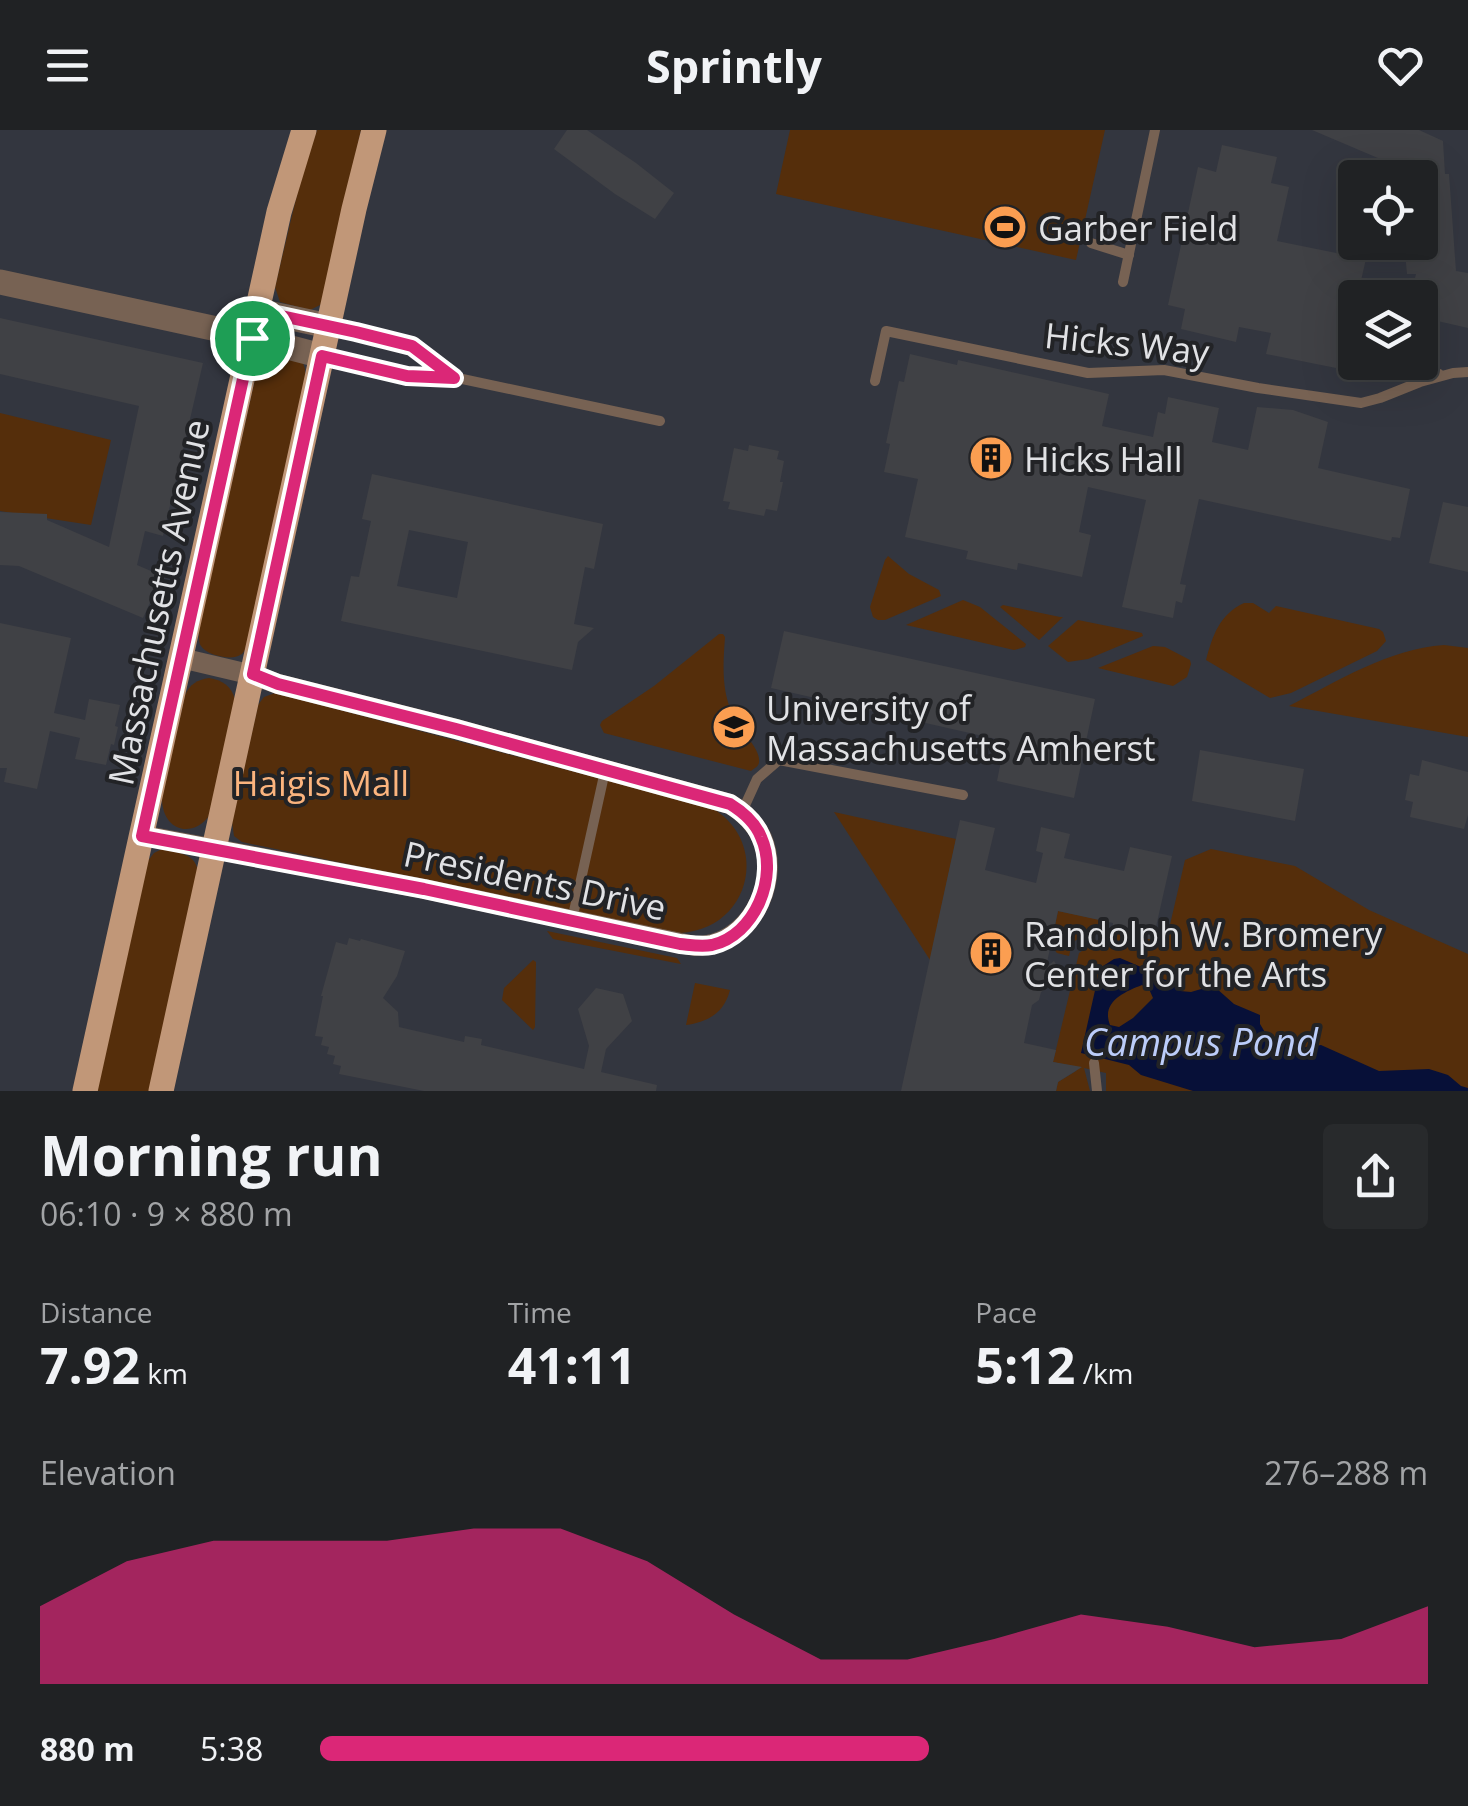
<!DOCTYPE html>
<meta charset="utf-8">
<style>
body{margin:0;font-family:"Open Sans",sans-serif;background:#282a2c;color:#f1f3f6;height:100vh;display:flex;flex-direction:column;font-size:38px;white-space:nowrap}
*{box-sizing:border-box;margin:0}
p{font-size:32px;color:#a2a4a6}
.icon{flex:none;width:55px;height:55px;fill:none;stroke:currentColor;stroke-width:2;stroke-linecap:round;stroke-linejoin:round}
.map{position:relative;height:961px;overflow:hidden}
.drawer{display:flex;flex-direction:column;background:#202224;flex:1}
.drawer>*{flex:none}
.fabs{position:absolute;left:1338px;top:30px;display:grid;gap:20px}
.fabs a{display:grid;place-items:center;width:100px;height:100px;border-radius:10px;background:#202224;box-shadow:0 10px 40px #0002,0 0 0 2px #3d3f41;font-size:50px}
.pin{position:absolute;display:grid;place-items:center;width:85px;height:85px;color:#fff;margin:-42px;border:5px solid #fff;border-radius:50%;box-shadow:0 2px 10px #0007}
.round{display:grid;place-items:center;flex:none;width:105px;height:105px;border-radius:10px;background:#282a2c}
.head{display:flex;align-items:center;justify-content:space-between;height:170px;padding:0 40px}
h1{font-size:55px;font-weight:700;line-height:75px}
.metrics{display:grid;grid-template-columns:repeat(3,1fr);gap:15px;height:170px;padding:10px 40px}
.metrics div{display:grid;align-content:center}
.metrics b{font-size:50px;font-weight:700}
.metrics small{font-size:28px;font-weight:400}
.metrics p{font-size:28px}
.chart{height:280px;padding:20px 40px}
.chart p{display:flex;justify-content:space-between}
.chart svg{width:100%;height:180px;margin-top:10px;fill:#db2777;opacity:.7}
ul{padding:0 40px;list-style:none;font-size:32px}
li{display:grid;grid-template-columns:160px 120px 1fr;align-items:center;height:75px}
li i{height:25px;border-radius:12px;background:#db2777}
header{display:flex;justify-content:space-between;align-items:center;height:130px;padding:0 40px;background:#202224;font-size:45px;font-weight:700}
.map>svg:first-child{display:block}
.built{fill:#33363f;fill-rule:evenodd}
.green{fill:#552e0b}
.water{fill:#071038;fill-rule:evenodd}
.building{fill:#404145;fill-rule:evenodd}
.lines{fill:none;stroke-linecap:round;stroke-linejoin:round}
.service{stroke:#776253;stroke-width:10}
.minor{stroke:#776253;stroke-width:20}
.tertiary{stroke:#776253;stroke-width:25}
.primary{stroke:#c19778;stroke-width:25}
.route-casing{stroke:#fff;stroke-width:20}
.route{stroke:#db2777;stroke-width:12}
.labels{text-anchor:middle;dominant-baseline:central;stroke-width:8;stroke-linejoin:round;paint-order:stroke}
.poi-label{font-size:35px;fill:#e1e2e5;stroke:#222326;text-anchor:start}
.street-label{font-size:35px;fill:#e1e2e5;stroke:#222326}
.park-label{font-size:35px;fill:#fbb47e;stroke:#222326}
.water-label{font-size:38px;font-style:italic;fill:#bccdf9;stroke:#222326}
</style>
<header><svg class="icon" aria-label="menu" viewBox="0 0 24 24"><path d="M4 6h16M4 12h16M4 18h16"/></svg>Sprintly<svg class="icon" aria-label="heart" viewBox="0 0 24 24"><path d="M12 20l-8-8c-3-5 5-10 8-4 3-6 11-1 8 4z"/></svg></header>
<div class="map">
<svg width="1468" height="961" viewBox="0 0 1468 961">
<rect width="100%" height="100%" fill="#2b2d30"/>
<!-- built -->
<path class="built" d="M0,0H1468V961H0ZM1355,48H1420V112H1355ZM1355,168H1420V232H1355Z"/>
<!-- green -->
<g class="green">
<polygon points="317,0 361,0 322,174 310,180 280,172 275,157 301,48"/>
<polygon points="790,0 1105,0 1076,130 776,64"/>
<path d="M273,225L303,233L305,239V253L246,518C244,521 243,524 240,525C232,531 206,525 201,516C198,512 199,505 199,500L258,236L266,227Z"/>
<polygon points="0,283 111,310 91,395 0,381"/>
<polygon points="888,426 909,444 939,460 941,466 885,490 878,490 873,487 870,477 885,430"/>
<polygon points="963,470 980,477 1026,514 1025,517 1014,520 906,495"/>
<path d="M1244,473H1253L1269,483L1276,476L1379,499L1383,502L1386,511L1377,521L1291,563L1270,568L1206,530C1213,505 1219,485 1244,473Z"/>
<polygon points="1003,475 1060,487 1063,487 1039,510 1000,477"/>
<polygon points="1078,490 1142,503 1143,506 1088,529 1068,532 1048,516"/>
<path d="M719,504H723L725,507C723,535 721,562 734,587C739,598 759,618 759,629C760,636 756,637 751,641L604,603L600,595L602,591L654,556Z"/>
<path d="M1444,515L1468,518V607L1289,576C1338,551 1388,519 1444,515Z"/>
<polygon points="1153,516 1165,517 1190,530 1191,534 1187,547 1173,556 1098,538"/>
<path d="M209,548C222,550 232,556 235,570L210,685C191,710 162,700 162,668L185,565C190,554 197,550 209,548Z"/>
<path d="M275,563L712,678C772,714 749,800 680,803L242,712L234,706L232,692L258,575L264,567Z"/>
<polygon points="834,682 956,709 930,830"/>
<path d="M162,719C178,723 196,723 198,742L149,961H97L147,732L154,723Z"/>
<polygon points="1211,719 1295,736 1369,780 1468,824 1468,961 1106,961 1106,943 1084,938 1090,961 1056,961 1058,952 1076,941 1078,937 1053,932 1079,823 1112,801 1124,804 1124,808 1129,805 1166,812 1185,730"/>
<polygon points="1058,781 1101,790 1099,794 1072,813 1069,826 1057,823 1052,817 1047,819 1040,808 1052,810"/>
<polygon points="547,801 677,828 681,834 553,809"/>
<polygon points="533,830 536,832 535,897 533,900 502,870 504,858"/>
<path d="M695,853L730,860C724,883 708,892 686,895Z"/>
</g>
<!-- water -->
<path class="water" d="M1120,828L1155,843L1159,848L1166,850L1180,861L1191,862L1208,857L1216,858L1234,874L1260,885V894L1266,904L1301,918L1321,915L1379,941L1429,939L1448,945L1461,956L1468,958V961H1193L1141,945L1129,935L1081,923L1100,838L1114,829ZM1142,855L1149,859L1153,868L1133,888L1119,897L1110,895C1101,872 1124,862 1142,855Z"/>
<!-- building -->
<g class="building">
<polygon points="567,0 587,0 636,33 674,63 655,89 615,64 554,19"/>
<polygon points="1312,0 1419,0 1443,11 1445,44 1449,44 1456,141 1468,143 1468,198 1420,187 1420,168 1410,168 1416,144 1407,144 1404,112 1420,112 1420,48 1400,48 1399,37"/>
<polygon points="1222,15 1277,27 1271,53 1289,57 1277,111 1366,129 1357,168 1355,168 1346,215 1340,216 1336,222 1336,228 1342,232 1341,239 1266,224 1271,203 1239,197 1236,212 1181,199 1185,179 1168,175 1198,37 1216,42"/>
<polygon points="0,188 203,233 163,406 145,401 137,435 165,447 158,465 154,464 143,488 19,436 0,435 0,382 47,384 47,390 109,417 139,276 0,244"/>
<polygon points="910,224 957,235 958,230 1109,264 1102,296 1153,307 1158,282 1165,284 1168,267 1219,278 1212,312 1248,320 1257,277 1293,280 1328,292 1318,338 1410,359 1400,408 1392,407 1391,411 1199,369 1180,454 1186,455 1182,473 1176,471 1173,488 1122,477 1146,370 1088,357 1079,402 1091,405 1082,447 1018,433 1017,440 966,429 968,421 905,407 918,349 884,342 890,314 886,313 899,251 904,252"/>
<polygon points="749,315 779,321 777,329 784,331 780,352 783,352 777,381 766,379 764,386 728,379 730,372 723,371 734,318 748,321"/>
<path d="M372,344L603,394L594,439L585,437L574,494L594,498L578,512L572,540L341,491L351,446L359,447L371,391L362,389ZM409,400L468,412L457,468L397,456Z"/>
<polygon points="1443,372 1468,377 1468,442 1429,433"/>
<polygon points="0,493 71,508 54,583 85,590 89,569 120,575 115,596 118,597 114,615 111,614 106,635 75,629 80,608 50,601 37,659 4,652 7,638 0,638"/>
<polygon points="784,501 1095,569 1074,668 997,651 1005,611 771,558"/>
<polygon points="1200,620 1304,639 1295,691 1192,671"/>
<polygon points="1422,630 1468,642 1468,685 1464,699 1410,687 1413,672 1405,670 1410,644 1419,646"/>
<polygon points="960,690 995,698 985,740 1036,753 1043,723 1036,721 1041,697 1070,704 1064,728 1124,741 1130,717 1172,726 1153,810 1112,801 1113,793 1058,781 1046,837 1054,831 1064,847 1041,862 1039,870 1032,875 1024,913 1056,920 1053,932 1082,937 1058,952 1056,961 901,961"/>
<polygon points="349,808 360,811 361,809 405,821 397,846 383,868 398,882 399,897 464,912 465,906 482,909 481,915 584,939 589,916 578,879 596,858 623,864 632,891 606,919 601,942 657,955 656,961 424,961 339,944 341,936 333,934 335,926 327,924 329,917 321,915 323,907 315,906 323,866 321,866 336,812 347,815"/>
</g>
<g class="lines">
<!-- service -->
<g class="service">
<polyline points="1091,113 1129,125"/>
<polyline points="1123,152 1155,0"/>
<polyline points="332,197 413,217 453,247"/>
<polyline points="1344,224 1355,226"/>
<polyline points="323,226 407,246 453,247 660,291"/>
<polyline points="1384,232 1439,244"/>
<polyline points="875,251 886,201 1088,243 1164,240 1258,258 1361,273 1380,268 1420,252 1453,243 1468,242"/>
<polyline points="742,682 757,649 779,630 963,665"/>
<polyline points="572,790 605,641"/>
<polyline points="1094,933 1097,961"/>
</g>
<!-- minor -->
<path class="minor" d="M142,705L425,759L695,816C747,817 782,755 762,708C755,693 743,682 730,674L456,599L278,554L253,545L181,528"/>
<!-- tertiary -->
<g class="tertiary">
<polyline points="0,152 226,201 322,226"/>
<polyline points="258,181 329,196"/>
</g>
<!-- primary -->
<g class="primary">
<polyline points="85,961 279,82 304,0"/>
<polyline points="161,961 354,79 374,0"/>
</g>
</g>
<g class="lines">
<defs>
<path id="route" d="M258,181L356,202L412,216L454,248L407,246L322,226L253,544L278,554L456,599L730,674C743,682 755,692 761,707C779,747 755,805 712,815C701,817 691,815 680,814L424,759L142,706Z"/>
</defs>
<!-- route casing -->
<use href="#route" class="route-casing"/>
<!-- route -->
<use href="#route" class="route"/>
</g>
<!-- icons -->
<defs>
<symbol id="stadium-disc" viewBox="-11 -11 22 22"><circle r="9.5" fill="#fb9e51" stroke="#222326"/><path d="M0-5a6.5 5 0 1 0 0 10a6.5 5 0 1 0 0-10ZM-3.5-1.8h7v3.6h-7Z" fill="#111"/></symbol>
<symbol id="building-disc" viewBox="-11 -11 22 22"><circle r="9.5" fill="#fb9e51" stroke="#222326"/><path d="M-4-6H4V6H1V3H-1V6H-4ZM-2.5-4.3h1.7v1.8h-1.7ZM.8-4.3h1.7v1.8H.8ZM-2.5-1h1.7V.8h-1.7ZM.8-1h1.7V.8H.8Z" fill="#111"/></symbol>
<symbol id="university-disc" viewBox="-11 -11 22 22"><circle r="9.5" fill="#fb9e51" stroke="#222326"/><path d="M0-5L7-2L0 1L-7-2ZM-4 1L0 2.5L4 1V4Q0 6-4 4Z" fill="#111"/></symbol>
</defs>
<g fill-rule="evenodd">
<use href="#stadium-disc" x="980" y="72" width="50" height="50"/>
<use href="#building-disc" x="966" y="303" width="50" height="50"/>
<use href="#university-disc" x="709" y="572" width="50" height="50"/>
<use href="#building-disc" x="966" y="798" width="50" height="50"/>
</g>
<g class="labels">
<!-- poi labels -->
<g class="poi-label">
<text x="1038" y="97">Garber Field</text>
<text x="1024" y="328">Hicks Hall</text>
<text x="766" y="577">University of<tspan x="766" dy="40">Massachusetts Amherst</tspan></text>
<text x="1024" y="803">Randolph W. Bromery<tspan x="1024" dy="40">Center for the Arts</tspan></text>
</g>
<!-- street labels -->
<g class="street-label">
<text transform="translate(1127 213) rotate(6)">Hicks Way</text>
<text transform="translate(158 472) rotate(-78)">Massachusetts Avenue</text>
<text transform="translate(535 750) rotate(12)">Presidents Drive</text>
</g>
<!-- park labels -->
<g class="park-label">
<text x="321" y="652">Haigis Mall</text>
</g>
<!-- water labels -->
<g class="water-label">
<text x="1201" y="911">Campus Pond</text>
</g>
</g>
</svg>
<div class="fabs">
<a><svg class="icon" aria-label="locate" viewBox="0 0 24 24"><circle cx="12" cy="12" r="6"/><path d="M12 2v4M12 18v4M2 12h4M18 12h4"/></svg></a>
<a><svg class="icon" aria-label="layers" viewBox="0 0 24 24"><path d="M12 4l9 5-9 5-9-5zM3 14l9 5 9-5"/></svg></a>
</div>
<div class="pin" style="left:252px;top:208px;background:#1e9e55"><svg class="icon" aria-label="arrive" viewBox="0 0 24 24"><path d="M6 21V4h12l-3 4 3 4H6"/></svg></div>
</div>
<section class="drawer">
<div class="head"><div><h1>Morning run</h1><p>06:10 · 9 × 880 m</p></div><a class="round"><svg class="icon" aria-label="share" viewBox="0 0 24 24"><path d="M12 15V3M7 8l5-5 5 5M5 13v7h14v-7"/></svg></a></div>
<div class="metrics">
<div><p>Distance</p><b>7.92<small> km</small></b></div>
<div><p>Time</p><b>41:11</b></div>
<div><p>Pace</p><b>5:12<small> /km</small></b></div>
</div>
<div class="chart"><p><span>Elevation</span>276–288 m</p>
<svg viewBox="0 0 160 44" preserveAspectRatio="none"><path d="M0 44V25L10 14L20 9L30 9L40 9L50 6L60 6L70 14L80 27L90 38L100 38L110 33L120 27L130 30L140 35L150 33L160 25V44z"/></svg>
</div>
<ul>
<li><b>880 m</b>5:38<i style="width:55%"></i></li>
</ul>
</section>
